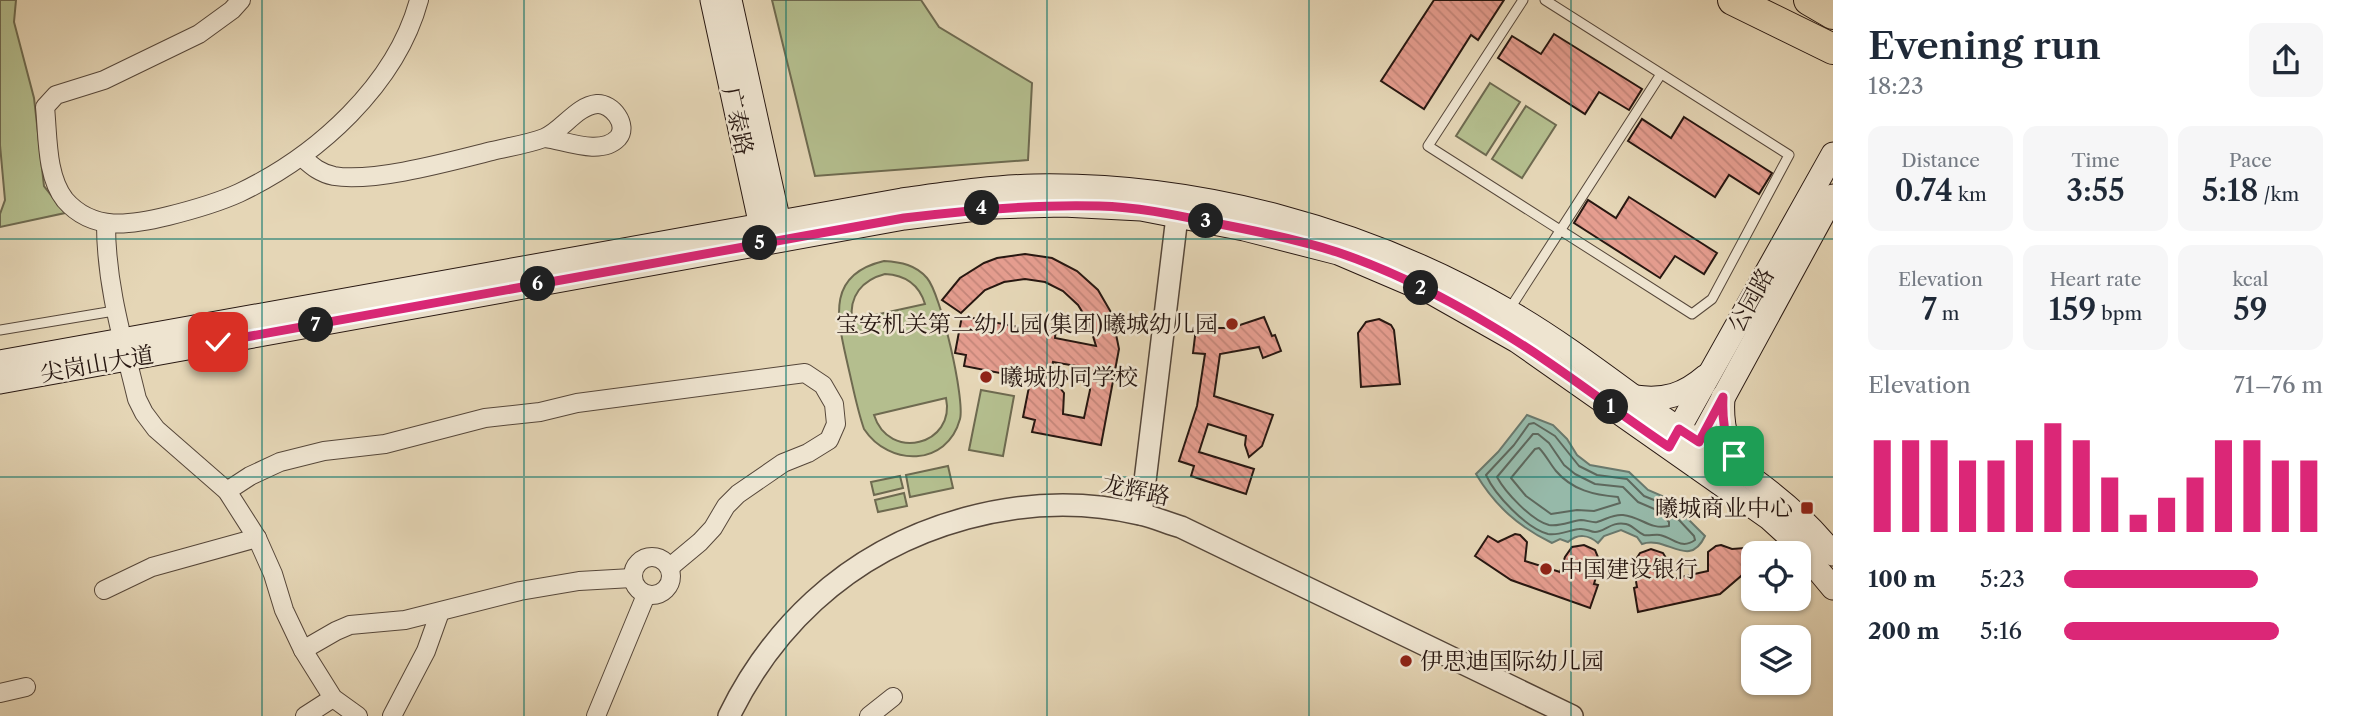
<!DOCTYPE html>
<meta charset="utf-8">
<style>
body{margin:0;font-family:"Libre Caslon Text","Noto Serif SC",serif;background:#f6f6f7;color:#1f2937;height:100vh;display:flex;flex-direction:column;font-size:26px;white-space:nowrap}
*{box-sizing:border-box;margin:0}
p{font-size:23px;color:#747a83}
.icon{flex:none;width:38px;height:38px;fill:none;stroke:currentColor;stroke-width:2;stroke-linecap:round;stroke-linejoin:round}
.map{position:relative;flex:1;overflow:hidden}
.details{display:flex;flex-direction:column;background:#fff;width:525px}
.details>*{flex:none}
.buttons{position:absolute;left:1741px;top:541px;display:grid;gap:14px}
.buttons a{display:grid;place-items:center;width:70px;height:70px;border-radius:14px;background:#fff;box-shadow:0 2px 5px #0004;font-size:35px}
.pin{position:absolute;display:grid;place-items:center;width:60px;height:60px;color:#fff;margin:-30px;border-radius:14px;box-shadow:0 4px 10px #0006}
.km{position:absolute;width:35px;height:35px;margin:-18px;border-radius:50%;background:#222;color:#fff;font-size:19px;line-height:35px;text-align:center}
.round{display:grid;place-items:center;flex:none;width:74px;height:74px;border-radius:14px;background:#f6f6f7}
.summary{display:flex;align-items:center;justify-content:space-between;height:119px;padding:0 35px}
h1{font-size:38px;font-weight:600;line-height:52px}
.stats{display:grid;grid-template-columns:repeat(3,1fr);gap:10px;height:119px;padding:7px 35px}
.stats div{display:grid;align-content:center;border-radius:14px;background:#f6f6f7;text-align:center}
.stats b{font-size:30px;font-weight:600}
.stats small{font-size:19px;font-weight:400}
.stats p{font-size:19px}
.chart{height:196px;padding:14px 35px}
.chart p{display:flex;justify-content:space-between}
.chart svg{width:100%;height:126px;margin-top:7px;stroke:#db2777;stroke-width:6}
ul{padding:0 35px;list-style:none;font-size:23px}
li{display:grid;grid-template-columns:112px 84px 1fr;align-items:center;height:52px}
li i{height:18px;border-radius:9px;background:#db2777}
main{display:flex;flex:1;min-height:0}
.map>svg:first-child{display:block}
.green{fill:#b4be8e;stroke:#6e6a50;stroke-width:2;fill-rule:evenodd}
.water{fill:#96b9a9;stroke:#6a786c;stroke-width:2}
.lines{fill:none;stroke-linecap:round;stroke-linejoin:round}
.shore{stroke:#5e685d;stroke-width:2}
.building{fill:url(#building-back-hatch);stroke:#271711;stroke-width:2;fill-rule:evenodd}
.service-casing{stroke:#56473a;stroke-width:11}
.minor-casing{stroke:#56473a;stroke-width:20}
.tertiary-casing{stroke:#56473a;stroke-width:24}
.secondary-casing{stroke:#271711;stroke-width:25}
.motorway-casing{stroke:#271711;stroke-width:32}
.service{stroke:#eee4d0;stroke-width:9}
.minor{stroke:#eee4d0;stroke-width:18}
.tertiary{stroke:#eee4d0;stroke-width:21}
.secondary{stroke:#eee4d0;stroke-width:23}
.motorway{stroke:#e5d6b6;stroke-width:30}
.route-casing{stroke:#fff;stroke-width:14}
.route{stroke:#db2777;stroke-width:9}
.grid{fill:none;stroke:#0f766e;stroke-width:2;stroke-opacity:0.55}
.poi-dot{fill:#8f2418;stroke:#eee4d0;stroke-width:2.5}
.labels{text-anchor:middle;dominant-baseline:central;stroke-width:5;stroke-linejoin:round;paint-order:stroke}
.street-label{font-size:23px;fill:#271711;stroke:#eee4d0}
.poi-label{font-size:23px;fill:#271711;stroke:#eee4d0;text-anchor:start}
</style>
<main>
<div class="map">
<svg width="1833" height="716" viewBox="0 0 1833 716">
<defs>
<pattern id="building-back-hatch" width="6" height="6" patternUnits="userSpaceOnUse" patternTransform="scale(1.75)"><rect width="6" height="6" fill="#e59d8f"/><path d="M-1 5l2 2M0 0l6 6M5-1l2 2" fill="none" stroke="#c4867a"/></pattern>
</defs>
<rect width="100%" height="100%" fill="#e5d6b6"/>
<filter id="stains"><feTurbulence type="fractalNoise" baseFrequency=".00286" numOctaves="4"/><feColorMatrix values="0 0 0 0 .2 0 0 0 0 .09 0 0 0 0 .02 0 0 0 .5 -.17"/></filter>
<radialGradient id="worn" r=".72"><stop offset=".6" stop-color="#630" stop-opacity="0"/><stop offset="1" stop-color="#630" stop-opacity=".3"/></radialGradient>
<!-- green -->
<g class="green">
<polygon points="0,0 16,0 14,22 34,98 44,186 65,213 0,227 0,214 5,200 0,145"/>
<polygon points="772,0 921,0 939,27 1032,83 1028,160 815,176"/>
<polygon points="1490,83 1520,102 1486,155 1456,136"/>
<polygon points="1526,106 1556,125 1522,178 1492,159"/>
<path d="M884,261C901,262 916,265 927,278C941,294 965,399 960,419C947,467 889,467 864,429C857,409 853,387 848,366C838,321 824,275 884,261ZM885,274C905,275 919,284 925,304L852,320C849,296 862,280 885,274ZM946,398C956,445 889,462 874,415Z"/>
<polygon points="981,390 1014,396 1003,456 969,450"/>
<polygon points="948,466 953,488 910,497 906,475"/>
<polygon points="900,476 903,488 874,495 871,482"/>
<polygon points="904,493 907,506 878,512 875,500"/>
</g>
<!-- water -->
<path class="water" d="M1527,415L1553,425L1567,439L1577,455L1590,465L1629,472L1648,490L1667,498L1705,536C1689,570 1667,535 1642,544L1637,537L1621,530L1604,536L1598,543C1589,535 1578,533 1568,542L1560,539L1552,543C1519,527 1495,506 1476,474L1498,452Z"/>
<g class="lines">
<!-- shore -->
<g class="shore">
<path d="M1534,423L1555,436L1579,466L1597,475L1627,479L1644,496L1664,504L1694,536L1695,540C1681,550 1674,538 1660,535C1656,534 1648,536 1644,535C1637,532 1634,526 1626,524C1611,521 1605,532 1595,532C1590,532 1586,528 1579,529C1570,530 1558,536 1548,534C1526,528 1495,495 1486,475L1514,445L1529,424Z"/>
<path d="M1533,434H1538L1549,443L1564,465L1575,474L1595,484L1623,487L1638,502L1659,511L1669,522V526C1649,530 1642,517 1623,515C1613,514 1607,519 1597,522C1593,523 1586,520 1581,520C1571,521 1560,527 1549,525C1532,521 1505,492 1497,477Z"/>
<path d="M1539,448C1546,455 1550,464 1556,471C1572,490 1594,495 1618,497L1620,503L1594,511L1577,510L1551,514L1526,496L1511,478L1535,449Z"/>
</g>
</g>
<!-- building -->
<g class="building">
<polygon points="1434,0 1504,0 1478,40 1471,35 1424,109 1381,81"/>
<polygon points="1554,34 1642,89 1629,110 1599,92 1585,114 1498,58 1512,36 1541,54"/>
<polygon points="1684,117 1772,173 1759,194 1729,175 1715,197 1628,141 1642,119 1671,138"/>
<polygon points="1629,197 1717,253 1704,274 1675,256 1660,278 1574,223 1588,200 1616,218"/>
<path d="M1025,254L1052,258L1077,271L1098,290L1112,314L1119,349L1101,445L1032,432L1035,420L1023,417L1030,382L1021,380V377L964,366L966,355L955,353L962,316L1039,331L1041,325L1056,328L1055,338L1096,346L1089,323L1078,305L1063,291L1045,282L1025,279L1004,282L985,290L961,313L942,300L960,278L984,263L997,258ZM1053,362L1088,368L1090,390L1084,418L1063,414L1064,393L1060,388L1048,383Z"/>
<polygon points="1264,317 1272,336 1275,335 1281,351 1263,358 1259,347 1220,354 1214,396 1273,415 1262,446 1249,457 1245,445 1246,436 1208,424 1199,452 1254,469 1246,494 1191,476 1194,466 1179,461 1197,406 1205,354 1193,353 1196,328 1231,328"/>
<polygon points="1379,319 1391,325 1394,330 1400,384 1361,387 1358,333 1366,322"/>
<polygon points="1515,534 1520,535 1527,542 1525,561 1560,572 1565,557 1572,547 1584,545 1595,550 1600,562 1594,584 1598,585 1590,608 1511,580 1475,556 1488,536 1498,542"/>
<polygon points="1721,545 1732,549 1745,548 1749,551 1753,561 1748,570 1720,594 1638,612 1634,588 1637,587 1633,564 1640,553 1651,549 1663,553 1669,563 1672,579 1708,571 1708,552 1716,546"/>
</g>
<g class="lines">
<defs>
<g id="service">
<polyline points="1523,0 1428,146 1692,314 1712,299 1789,155 1545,0"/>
<polyline points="1509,310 1661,74"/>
<polyline points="0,330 114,311"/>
</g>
<g id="minor">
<path d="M241,0L232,10L199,34L104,80L56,95L45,107C48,136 46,176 65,200C93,232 131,225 168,216C192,210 217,203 239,193C317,156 396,85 419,0"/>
<path d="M303,158C313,167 320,173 334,176C373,183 452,161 492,151C509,147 528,144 544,138C562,131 576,106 597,104C612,103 629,125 618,138C601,156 566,141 546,138"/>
<path d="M106,224C106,285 123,341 137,399L144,413L156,429L227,491L257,538L273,574L284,610L303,650L333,698L358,716"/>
<polyline points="227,491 250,476 280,462 324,451 385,444 485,418 540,412 577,403 805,373 823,385 834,404 836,424 829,440 808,453 783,463 738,494 726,506 713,528 700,542 670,567"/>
<circle cx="652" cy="576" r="19"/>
<polyline points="104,590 152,567 257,538"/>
<polyline points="303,650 336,631 350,625 405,620 520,591 579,581 632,578"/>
<polyline points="0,693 26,687"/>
<polyline points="305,716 333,698"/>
<polyline points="392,716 426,651 440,612"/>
<polyline points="596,716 646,595"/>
<polyline points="869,716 893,697"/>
</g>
<g id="tertiary">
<polyline points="1141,514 1179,200"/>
<path d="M729,716C750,673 778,634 814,601C899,523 1027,487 1140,514C1154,517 1167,523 1181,527L1572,716"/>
</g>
<g id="secondary">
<polyline points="712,0 764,240"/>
<polyline points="730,0 782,236"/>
<path d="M0,362L902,200C946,194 990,187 1034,186C1197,183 1367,229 1508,311C1560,341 1608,378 1656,413C1717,456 1786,493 1833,554"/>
<polyline points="0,382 904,218 993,207 1063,205 1141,209 1244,229 1338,253 1434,294 1517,341 1769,518 1792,539 1833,588"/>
<path d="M1635,397C1665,401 1684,395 1706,376"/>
<path d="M1723,397C1721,424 1726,445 1741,467"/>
<polyline points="1672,441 1833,154"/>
<polyline points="1692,455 1833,196"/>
</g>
<g id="motorway">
<polyline points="1733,0 1833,49"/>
<polyline points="1809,0 1833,14"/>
</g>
</defs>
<!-- service casing -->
<use href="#service" class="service-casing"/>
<!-- minor casing -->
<use href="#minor" class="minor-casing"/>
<!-- tertiary casing -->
<use href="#tertiary" class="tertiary-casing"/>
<!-- secondary casing -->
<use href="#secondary" class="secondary-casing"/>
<!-- motorway casing -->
<use href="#motorway" class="motorway-casing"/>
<!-- service -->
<use href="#service" class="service"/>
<!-- minor -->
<use href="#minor" class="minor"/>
<!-- tertiary -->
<use href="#tertiary" class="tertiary"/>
<!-- secondary -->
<use href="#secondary" class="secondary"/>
<!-- motorway -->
<use href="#motorway" class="motorway"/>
</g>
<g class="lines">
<defs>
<path id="route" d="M218,342L904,218C969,210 1033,204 1099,206C1136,207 1172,214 1209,222C1252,230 1296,239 1337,252C1390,270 1442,296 1490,325C1552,361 1609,407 1669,447L1679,429L1699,442L1723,397C1722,418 1724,436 1734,456"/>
</defs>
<!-- route casing -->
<use href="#route" class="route-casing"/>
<!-- route -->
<use href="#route" class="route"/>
</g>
<!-- grid -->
<path class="grid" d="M262,0V716M524,0V716M786,0V716M1047,0V716M1309,0V716M1571,0V716M0,239H1833M0,477H1833"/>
<!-- markers -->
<g class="poi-dot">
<circle cx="1232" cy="324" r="7"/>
<circle cx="986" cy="377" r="7"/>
<rect x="1800" y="501" width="14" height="14" rx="3.5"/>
<circle cx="1546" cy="569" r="7"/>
<circle cx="1406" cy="661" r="7"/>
</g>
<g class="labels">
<!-- street labels -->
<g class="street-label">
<text transform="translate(738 121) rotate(78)">广泰路</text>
<text transform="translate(1751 300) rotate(-61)">公园路</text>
<text transform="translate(97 364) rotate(-10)">尖岗山大道</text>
<text transform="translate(1136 490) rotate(12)">龙辉路</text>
</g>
<!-- poi labels -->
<g class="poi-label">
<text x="1218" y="324" text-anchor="end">宝安机关第二幼儿园(集团)曦城幼儿园</text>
<text x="1000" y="377">曦城协同学校</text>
<text x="1793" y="508" text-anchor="end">曦城商业中心</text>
<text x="1560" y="569">中国建设银行</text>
<text x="1420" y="661">伊思迪国际幼儿园</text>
</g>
</g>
<rect width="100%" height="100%" filter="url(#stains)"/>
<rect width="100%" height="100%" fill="url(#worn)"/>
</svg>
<div class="buttons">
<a><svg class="icon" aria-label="locate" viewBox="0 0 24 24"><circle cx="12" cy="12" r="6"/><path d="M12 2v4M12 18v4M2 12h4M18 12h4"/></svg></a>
<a><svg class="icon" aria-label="layers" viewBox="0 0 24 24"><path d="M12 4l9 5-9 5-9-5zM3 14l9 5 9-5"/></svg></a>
</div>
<div class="pin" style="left:1734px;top:456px;background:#1e9e55"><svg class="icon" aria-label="arrive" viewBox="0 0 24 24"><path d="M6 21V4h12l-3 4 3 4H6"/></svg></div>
<div class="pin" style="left:218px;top:342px;background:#d93025"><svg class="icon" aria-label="check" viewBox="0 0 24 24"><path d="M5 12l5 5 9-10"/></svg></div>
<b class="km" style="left:1611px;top:407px">1</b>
<b class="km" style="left:1421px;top:288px">2</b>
<b class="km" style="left:1206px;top:221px">3</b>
<b class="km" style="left:982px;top:208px">4</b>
<b class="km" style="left:760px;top:243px">5</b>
<b class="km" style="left:538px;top:284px">6</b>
<b class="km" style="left:316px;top:325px">7</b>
</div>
<section class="details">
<div class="summary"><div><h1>Evening run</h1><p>18:23</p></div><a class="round"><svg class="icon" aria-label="share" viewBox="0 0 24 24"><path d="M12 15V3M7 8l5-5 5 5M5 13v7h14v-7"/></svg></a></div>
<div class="stats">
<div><p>Distance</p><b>0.74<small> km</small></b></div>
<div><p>Time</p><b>3:55</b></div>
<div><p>Pace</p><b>5:18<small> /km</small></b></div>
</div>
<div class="stats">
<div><p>Elevation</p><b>7<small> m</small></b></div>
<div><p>Heart rate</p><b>159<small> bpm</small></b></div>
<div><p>kcal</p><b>59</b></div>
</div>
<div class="chart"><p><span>Elevation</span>71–76 m</p>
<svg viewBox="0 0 160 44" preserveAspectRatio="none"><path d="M5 44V12M15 44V12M25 44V12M35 44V19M45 44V19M55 44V12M65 44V6M75 44V12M85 44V25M95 44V38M105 44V32M115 44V25M125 44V12M135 44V12M145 44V19M155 44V19"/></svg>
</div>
<ul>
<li><b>100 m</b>5:23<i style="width:75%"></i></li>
<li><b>200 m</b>5:16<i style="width:83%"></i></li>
</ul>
</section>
</main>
